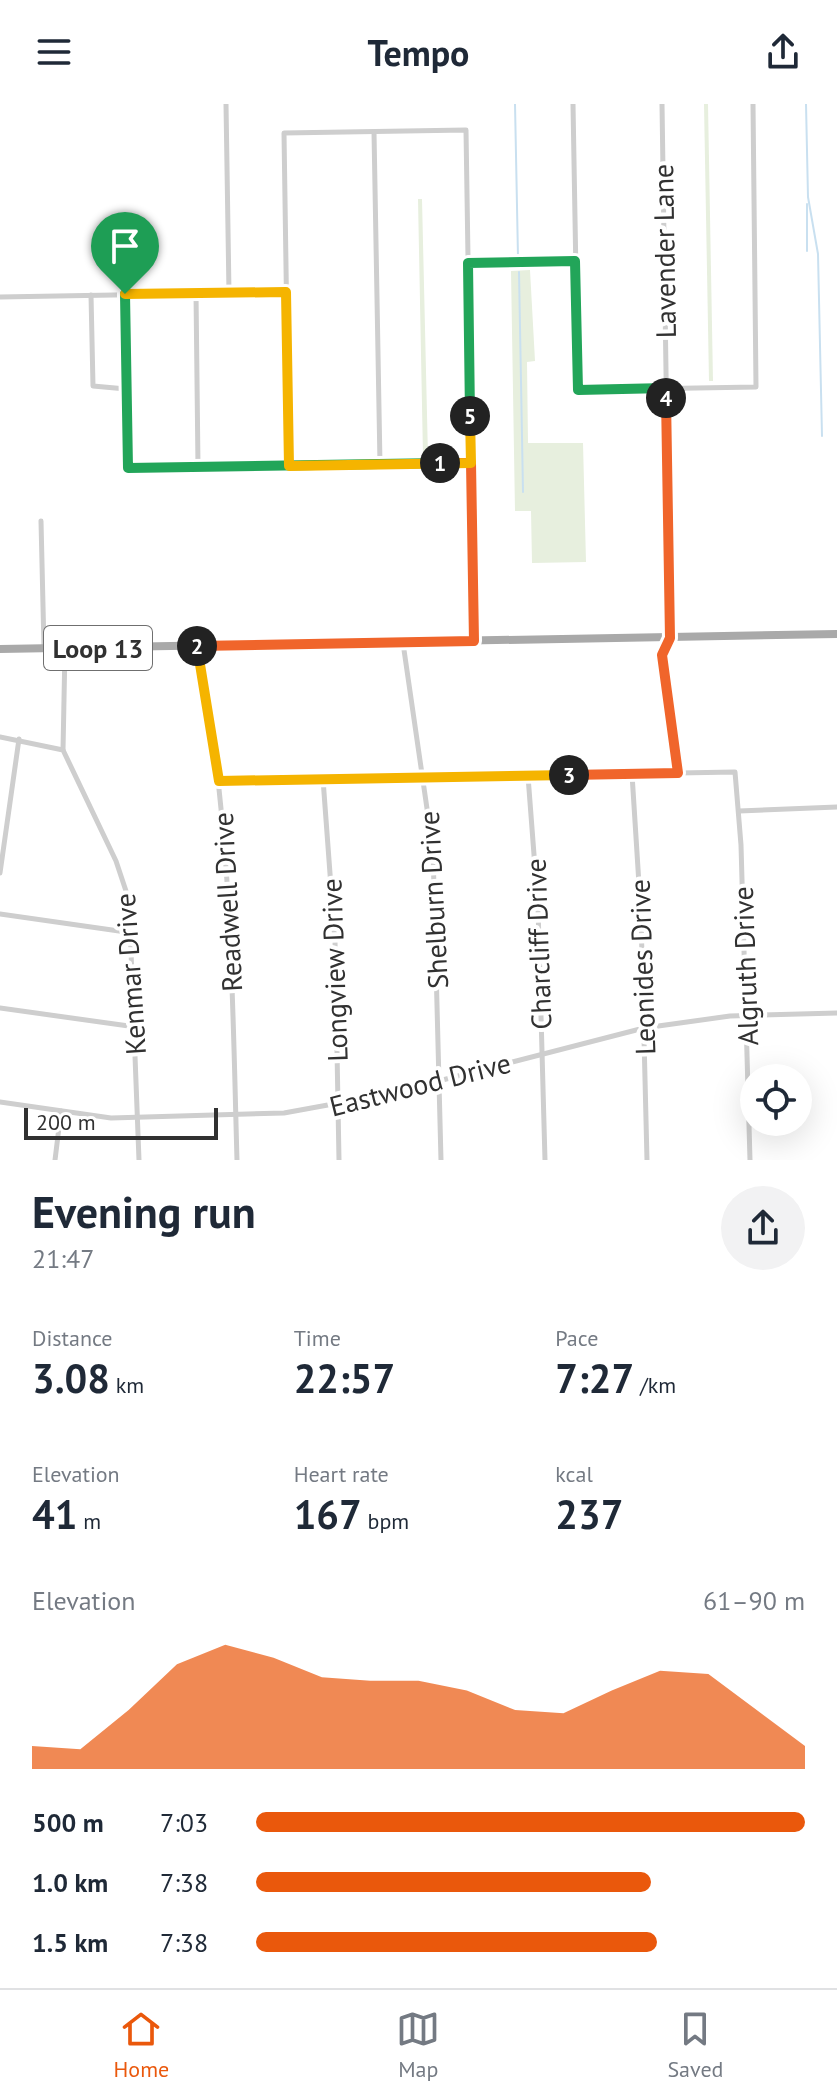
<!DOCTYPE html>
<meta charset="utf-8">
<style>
body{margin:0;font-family:"PT Sans",sans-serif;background:#f2f2f3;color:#1f2937;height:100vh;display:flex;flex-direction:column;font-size:30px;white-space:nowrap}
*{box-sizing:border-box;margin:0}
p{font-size:26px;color:#747a83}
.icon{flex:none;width:44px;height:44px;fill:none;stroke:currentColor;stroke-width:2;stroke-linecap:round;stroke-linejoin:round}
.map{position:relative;height:1056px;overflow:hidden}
.details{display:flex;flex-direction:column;background:#fff;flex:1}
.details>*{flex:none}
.buttons{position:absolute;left:740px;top:960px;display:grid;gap:16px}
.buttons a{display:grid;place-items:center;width:72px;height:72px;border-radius:50%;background:#fff;box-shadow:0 8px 32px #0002;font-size:40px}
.scale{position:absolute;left:24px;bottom:20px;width:194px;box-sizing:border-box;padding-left:8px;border:4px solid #313131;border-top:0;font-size:22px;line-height:28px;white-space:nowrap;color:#313131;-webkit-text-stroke:6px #fff;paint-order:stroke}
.pin{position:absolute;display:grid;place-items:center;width:68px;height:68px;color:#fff;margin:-82px -34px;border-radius:50% 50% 50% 0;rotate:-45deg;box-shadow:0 0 8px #0007}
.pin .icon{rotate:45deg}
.km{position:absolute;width:40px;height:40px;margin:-20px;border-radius:50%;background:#222;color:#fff;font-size:22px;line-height:40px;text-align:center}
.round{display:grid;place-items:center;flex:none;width:84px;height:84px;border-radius:42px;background:#f2f2f3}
.overview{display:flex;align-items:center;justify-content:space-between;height:136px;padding:0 32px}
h1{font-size:44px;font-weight:600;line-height:60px}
.metrics{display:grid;grid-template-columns:repeat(3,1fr);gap:12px;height:136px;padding:8px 32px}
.metrics div{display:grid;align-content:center}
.metrics b{font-size:40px;font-weight:600}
.metrics small{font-size:22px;font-weight:400}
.metrics p{font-size:22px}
.chart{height:224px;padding:16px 32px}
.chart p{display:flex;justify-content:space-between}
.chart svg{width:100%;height:144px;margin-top:8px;fill:#ea580c;opacity:.7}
ul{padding:0 32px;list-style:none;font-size:26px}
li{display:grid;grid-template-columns:128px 96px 1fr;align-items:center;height:60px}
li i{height:20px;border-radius:10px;background:#ea580c}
header{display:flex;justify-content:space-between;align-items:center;height:104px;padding:0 32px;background:#fff;font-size:36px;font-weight:600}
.menu{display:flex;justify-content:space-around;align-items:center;height:112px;border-top:2px solid #e0e1e3;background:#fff;font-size:22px;color:#747a83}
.menu a{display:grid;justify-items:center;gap:4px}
.menu .on{color:#ea580c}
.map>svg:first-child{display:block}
.green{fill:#e7efde}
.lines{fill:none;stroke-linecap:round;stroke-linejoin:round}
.stream{stroke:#c9e0f0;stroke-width:2}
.street{stroke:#cecece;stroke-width:5}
.primary{stroke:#a9a9a9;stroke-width:8}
.split-1-casing{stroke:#fff;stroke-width:16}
.split-2-casing{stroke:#fff;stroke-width:16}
.split-3-casing{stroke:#fff;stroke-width:16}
.split-4-casing{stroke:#fff;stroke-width:16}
.split-5-casing{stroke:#fff;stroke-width:16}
.split-6-casing{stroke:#fff;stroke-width:16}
.split-1{stroke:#22a559;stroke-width:10}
.split-2{stroke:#f0652b;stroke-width:10}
.split-3{stroke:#f5b400;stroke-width:10}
.split-4{stroke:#f0652b;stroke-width:10}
.split-5{stroke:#22a559;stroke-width:10}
.split-6{stroke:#f5b400;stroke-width:10}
.labels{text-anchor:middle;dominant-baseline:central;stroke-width:8;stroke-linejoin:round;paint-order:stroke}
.shield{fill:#fff;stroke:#6f6f6f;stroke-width:2}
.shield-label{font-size:26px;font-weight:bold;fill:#313131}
.street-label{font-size:28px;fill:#313131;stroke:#fff}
</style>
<header><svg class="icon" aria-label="menu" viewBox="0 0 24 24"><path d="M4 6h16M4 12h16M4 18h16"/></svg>Tempo<svg class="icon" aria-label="share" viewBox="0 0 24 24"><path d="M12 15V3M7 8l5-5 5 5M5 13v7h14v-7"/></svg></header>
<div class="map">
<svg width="837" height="1056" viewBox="0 0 837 1056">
<rect width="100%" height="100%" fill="#fff"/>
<!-- green -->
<g class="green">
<polygon points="704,0 708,0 713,277 709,277"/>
<polygon points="418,95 422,95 428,353 463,352 390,356 387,354 423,353"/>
<polygon points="530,166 535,257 527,258 528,339 583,339 586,458 532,459 531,407 515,407 511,167"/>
</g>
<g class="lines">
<!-- stream -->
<g class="stream">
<polyline points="515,0 518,153"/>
<polyline points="806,0 808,93 818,150 822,332"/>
<polyline points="807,147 807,100"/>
<polyline points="519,168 523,388"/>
</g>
<!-- street -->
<g class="street">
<polyline points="226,0 229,189"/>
<polyline points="573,0 578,286 756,283 753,0"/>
<polyline points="662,0 670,534 662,551 678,668"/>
<polyline points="374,28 380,360"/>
<polyline points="468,159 575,157"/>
<polyline points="196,189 198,363"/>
<polyline points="125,190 128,364 471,359"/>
<polyline points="91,191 93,282 126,285"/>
<polyline points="0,193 286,188"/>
<polyline points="289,362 284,29 466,26 474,536"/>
<polyline points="41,417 44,544"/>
<polyline points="403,539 433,746 441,1056"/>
<path d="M197,542C232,712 232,883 237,1056"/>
<polyline points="0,633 63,646 116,757 129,796 139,1056"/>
<polyline points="63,646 65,545"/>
<polyline points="632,670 641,812 647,1056"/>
<polyline points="528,672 538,803 545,1056"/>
<polyline points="323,675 335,837 339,1056"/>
<polyline points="219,677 735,668 741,741 750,1056"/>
<polyline points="739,707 837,703"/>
<polyline points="0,769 19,635"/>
<polyline points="0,810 133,829"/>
<polyline points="0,904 136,923"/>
<polyline points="0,998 111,1014 284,1009 388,990 644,924 730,912 837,909"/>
<polyline points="55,1056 61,1007"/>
</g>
<!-- primary -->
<polyline class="primary" points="0,545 837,530"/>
</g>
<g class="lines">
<defs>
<polyline id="split-1" points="125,190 128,364 440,359"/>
<polyline id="split-2" points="197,542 474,537 471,359 440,359"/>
<polyline id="split-3" points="197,542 219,677 569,671"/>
<polyline id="split-4" points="569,671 678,669 662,551 670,534 666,294"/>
<polyline id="split-5" points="470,312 468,159 575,157 578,286 666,284 666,294"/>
<polyline id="split-6" points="125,190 286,188 289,362 471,359 470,312"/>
</defs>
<!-- split-1 casing -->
<use href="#split-1" class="split-1-casing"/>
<!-- split-2 casing -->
<use href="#split-2" class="split-2-casing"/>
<!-- split-3 casing -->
<use href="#split-3" class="split-3-casing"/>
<!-- split-4 casing -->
<use href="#split-4" class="split-4-casing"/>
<!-- split-5 casing -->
<use href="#split-5" class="split-5-casing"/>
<!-- split-6 casing -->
<use href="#split-6" class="split-6-casing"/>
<!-- split-1 -->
<use href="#split-1" class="split-1"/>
<!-- split-2 -->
<use href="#split-2" class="split-2"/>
<!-- split-3 -->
<use href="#split-3" class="split-3"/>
<!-- split-4 -->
<use href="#split-4" class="split-4"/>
<!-- split-5 -->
<use href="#split-5" class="split-5"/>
<!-- split-6 -->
<use href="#split-6" class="split-6"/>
</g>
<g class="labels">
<!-- shield labels -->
<rect class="shield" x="44" y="522" width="108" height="44" rx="6"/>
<g class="shield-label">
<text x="98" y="544">Loop 13</text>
</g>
<!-- street labels -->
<g class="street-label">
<text transform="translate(664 147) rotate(-91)">Lavender Lane</text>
<text transform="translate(433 796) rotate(-93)">Shelburn Drive</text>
<text transform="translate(227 798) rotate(-93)">Readwell Drive</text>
<text transform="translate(538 840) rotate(-92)">Charcliff Drive</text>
<text transform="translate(745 862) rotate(-92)">Algruth Drive</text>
<text transform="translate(642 863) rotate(-92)">Leonides Drive</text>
<text transform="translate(334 866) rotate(-92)">Longview Drive</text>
<text transform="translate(130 870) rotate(-94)">Kenmar Drive</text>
<text transform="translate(420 980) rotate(-14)">Eastwood Drive</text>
</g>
</g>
</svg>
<div class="buttons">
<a><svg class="icon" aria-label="locate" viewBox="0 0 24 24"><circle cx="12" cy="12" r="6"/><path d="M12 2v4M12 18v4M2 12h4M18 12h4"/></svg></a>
</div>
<div class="scale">200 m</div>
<div class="pin" style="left:125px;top:190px;background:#1e9e55"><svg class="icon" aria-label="arrive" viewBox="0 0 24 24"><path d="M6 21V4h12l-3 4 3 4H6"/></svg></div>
<b class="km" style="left:440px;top:359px">1</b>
<b class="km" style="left:197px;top:542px">2</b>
<b class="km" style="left:569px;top:671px">3</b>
<b class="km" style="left:666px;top:294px">4</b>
<b class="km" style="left:470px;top:312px">5</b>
</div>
<section class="details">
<div class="overview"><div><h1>Evening run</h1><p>21:47</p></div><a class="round"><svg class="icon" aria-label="share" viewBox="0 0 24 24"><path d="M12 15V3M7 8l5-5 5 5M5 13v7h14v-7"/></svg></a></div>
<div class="metrics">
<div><p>Distance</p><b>3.08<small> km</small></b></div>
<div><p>Time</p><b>22:57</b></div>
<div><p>Pace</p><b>7:27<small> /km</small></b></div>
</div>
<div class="metrics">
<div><p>Elevation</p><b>41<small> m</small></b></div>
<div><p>Heart rate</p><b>167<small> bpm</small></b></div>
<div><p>kcal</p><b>237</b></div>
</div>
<div class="chart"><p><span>Elevation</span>61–90 m</p>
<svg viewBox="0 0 160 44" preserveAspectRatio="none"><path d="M0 44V37L10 38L20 26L30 12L40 6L50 10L60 16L70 17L80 17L90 20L100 26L110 27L120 20L130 14L140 15L150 26L160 37V44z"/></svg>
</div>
<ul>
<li><b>500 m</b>7:03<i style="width:100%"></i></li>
<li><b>1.0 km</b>7:38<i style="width:72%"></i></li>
<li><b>1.5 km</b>7:38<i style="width:73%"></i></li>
</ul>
</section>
<nav class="menu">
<a class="on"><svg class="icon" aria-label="home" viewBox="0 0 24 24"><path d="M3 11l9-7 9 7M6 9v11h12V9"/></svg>Home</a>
<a><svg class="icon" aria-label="map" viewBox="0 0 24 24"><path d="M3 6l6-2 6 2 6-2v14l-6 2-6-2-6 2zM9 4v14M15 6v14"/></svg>Map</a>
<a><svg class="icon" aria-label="saved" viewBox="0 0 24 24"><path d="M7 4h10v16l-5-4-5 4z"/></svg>Saved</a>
</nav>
